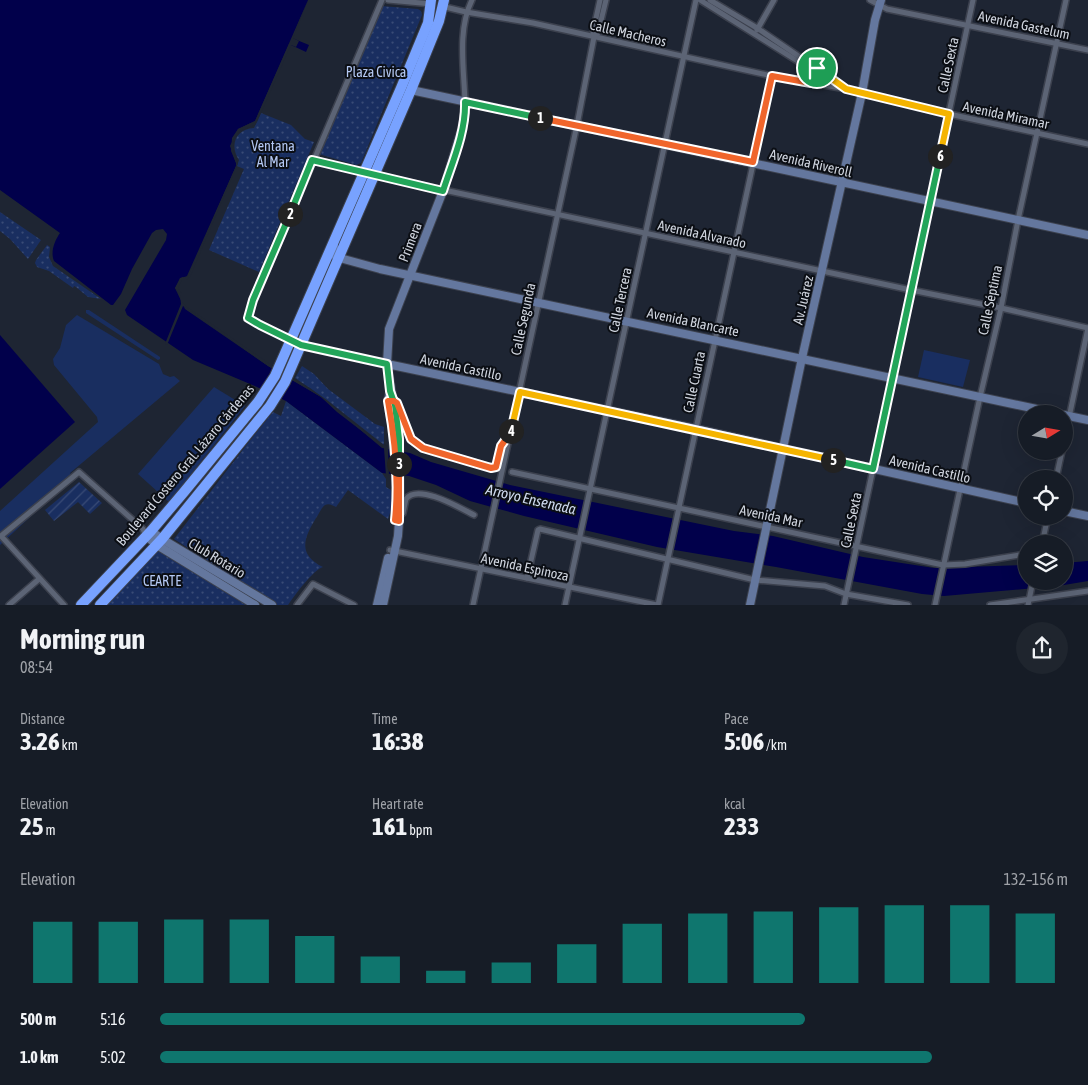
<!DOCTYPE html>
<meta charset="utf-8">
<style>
body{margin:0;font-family:"Asap Condensed",sans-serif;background:#1f252e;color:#f1f3f6;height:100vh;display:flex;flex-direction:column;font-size:19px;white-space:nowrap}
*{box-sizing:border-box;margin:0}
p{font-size:16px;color:#9ea1a7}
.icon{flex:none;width:28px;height:28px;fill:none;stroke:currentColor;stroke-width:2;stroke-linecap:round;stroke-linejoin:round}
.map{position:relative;height:605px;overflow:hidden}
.sheet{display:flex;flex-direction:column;background:#161c26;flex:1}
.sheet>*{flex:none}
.needle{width:32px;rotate:79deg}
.tools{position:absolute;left:1018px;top:405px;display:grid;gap:10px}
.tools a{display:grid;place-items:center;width:55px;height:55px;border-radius:50%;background:#161c26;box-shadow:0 5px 20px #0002,0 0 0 1px #353a43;font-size:25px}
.pin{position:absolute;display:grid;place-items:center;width:42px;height:42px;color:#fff;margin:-21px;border:2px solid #fff;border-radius:50%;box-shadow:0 1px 5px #0007}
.km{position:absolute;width:25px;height:25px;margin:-12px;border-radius:50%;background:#222;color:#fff;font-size:14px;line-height:25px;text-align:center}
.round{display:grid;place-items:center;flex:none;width:52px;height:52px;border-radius:26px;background:#1f252e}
.head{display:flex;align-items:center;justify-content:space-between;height:85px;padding:0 20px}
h1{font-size:28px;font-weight:700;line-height:38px}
.figures{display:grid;grid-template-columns:repeat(3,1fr);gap:8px;height:85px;padding:5px 20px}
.figures div{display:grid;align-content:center}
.figures b{font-size:25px;font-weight:700}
.figures small{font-size:14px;font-weight:400}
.figures p{font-size:14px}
.chart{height:140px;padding:10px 20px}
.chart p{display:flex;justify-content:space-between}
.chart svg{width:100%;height:90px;margin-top:5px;stroke:#0f766e;stroke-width:6}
ul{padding:0 20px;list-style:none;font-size:16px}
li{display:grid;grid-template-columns:80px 60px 1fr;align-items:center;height:38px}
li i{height:12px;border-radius:6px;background:#0f766e}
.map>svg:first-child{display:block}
.grass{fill:#192e60}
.park{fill:url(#park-dots)}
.garden{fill:url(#garden-furrows)}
.water{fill:#01004b}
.pier{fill:#1e2533}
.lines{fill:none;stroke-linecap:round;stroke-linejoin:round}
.street-casing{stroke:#3c414e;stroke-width:8}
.secondary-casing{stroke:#3c414e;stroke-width:10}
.highway-casing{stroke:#3c414e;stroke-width:12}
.street{stroke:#5c6475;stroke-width:5}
.secondary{stroke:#64779e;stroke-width:8}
.highway{stroke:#78a2ff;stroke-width:10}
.split-1-casing{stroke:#fff;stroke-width:10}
.split-2-casing{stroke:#fff;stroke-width:10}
.split-3-casing{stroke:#fff;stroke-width:10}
.split-4-casing{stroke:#fff;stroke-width:10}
.split-5-casing{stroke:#fff;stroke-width:10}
.split-6-casing{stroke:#fff;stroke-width:10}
.split-7-casing{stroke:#fff;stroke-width:10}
.split-1{stroke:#f0652b;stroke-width:6}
.split-2{stroke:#22a559;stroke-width:6}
.split-3{stroke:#22a559;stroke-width:6}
.split-4{stroke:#f0652b;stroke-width:6}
.split-5{stroke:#f5b400;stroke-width:6}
.split-6{stroke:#22a559;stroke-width:6}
.split-7{stroke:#f5b400;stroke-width:6}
.labels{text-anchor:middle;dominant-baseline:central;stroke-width:4;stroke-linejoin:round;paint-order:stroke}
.street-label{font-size:14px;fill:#cfd4de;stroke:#0b0e14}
.park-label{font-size:14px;fill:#b4c8f3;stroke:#0b0e14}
.water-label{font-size:15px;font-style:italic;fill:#d0dbf0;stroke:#0b0e14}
</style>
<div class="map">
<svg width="1088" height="605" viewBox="0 0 1088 605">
<defs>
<pattern id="park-dots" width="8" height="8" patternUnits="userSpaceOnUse" patternTransform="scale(1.25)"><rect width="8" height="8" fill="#192e60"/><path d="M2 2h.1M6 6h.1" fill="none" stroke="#394b76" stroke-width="1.8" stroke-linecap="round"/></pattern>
<pattern id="garden-furrows" width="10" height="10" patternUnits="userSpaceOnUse" patternTransform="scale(1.25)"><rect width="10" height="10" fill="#192e60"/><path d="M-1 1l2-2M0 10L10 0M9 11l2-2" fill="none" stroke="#394b76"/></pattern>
</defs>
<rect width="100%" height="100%" fill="#1e2533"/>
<!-- grass -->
<g class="grass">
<polygon points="86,310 89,310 160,357 160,359 158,360 86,313"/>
<polygon points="77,315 159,364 163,374 170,377 174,376 180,381 70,473 73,477 0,545 0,511 98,422 97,417 54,365 53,359 60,348 66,325"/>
<polygon points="924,350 970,360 963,387 918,377"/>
<polygon points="214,387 245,406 169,502 138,474"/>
</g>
<!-- park -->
<g class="park">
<polygon points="381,6 418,9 421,11 422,15 361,163 356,165 319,154"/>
<path d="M261,113L291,125L305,139L314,142L259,272L209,250L244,169L237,166L239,160C229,145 236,129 254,128Z"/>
<polygon points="0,212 41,240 28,259 10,239 0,231"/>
<polygon points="47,245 50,247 49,257 53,266 101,299 88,297 76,287 74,286 73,288 49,271 37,267 35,263 36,260"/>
<polygon points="302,366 314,374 328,389 375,424 384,427 384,445 327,400 295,378"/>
<path d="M286,401L382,473L386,479V487L391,490L392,507L388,519L348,490L336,507C332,505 329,503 325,505C321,508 319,514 316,518C304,538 297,554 323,567C313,570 295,595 288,605H276L174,539L252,438L273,412L281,416Z"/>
<polygon points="157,551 163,553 246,605 105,605"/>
</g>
<!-- garden -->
<polygon class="garden" points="79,482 102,503 90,514 78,502 54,521 45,510"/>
<!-- water -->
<g class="water">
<path d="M0,0H308L292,38L309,45L306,52L289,44L255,121L238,129L230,146L236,163V166L187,276L185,278L182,277L175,288L185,309L268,366L321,397L382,448L410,453L431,462L510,485L734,531L773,536L863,557L934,568L1026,565V581H1064V563L1088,561V581L1058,586L944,596L922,594L776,567L657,547L524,516L470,501L436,485L409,476L382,473L286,401L257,387L193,360L127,315L125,310L166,240L167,234L163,229L156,230L152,233L132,269L121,294L113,305H111L54,261C50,252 55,240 60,233L0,190Z"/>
<polygon points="0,335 75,422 0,489"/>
</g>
<!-- pier -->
<polygon class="pier" points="308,0 293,38 299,41 296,47 291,45 257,122 255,125 240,131 234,139 233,150 238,163 190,277 186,280 182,280 178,288 182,294 182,302 187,307 270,364 310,388 380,443 388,446 389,476 386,476 384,448 337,412 321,397 268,366 183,306 167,345 165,344 181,304 180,295 175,288 180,278 188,276 236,166 236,163 231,151 232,138 238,129 255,121"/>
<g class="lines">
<defs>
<g id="street">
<polyline points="388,0 432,4"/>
<polyline points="700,0 815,72"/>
<polyline points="710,0 757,28 844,87"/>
<polyline points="870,0 887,9 1088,50"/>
<polyline points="441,6 466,12 533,23 772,76 846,89 949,114 1088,144"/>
<polyline points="757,30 774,0"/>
<polyline points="594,37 598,33 606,0"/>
<path d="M465,102C464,69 457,30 472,0"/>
<polyline points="312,160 365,173"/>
<polyline points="374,175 911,290 1001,308 1088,328"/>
<polyline points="291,341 249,319 248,315 382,0"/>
<polyline points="302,345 387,364"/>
<path d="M391,401L397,403L411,439L423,448L495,468L496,467C498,457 498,442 510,438"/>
<polyline points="1064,441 1088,328"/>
<polyline points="512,472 943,565 965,564 1026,554"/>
<polyline points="1056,479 1062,451"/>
<path d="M403,513L406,499C418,483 460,508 474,515"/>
<polyline points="1042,544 1048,516"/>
<polyline points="390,550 657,605"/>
<polyline points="527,578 538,530 540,529 755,580 825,586 846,594 908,605"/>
<polyline points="9,605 39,579"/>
<polyline points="64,605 1,536 79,472 143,529 146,536"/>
<polyline points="297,605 313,584 354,605"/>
<polyline points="473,605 577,125 594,37 593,32 600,0"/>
<polyline points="565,605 696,0"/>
<polyline points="658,605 772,76"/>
<polyline points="844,605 973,0"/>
<polyline points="935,605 980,397 1001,308 1018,220 1066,0"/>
<polyline points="990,605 1088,591"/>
<polyline points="1028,605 1033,581"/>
</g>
<g id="secondary">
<polyline points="411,90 1088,235"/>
<polyline points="334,243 334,253 336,257 380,269 1060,414"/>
<polyline points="387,364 696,429 1026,503"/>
<polyline points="390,392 388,401 393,429 394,453"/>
<polyline points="1064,415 1088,420"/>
<polyline points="1064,511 1088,516"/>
<polyline points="151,531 162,539 272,605"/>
<polyline points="146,536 157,545 255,605"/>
<polyline points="377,605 388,558"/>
<polyline points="383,605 398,536 400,506 399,439 387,364 389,329 443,191 462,129 465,113 465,102"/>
<polyline points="750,605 802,358 862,93 875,20 881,0"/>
</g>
<g id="highway">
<polyline points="81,605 151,531 184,492 258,402 275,376 401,88 428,23 431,0"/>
<polyline points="100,605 162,539 270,406 285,382 411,90 439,21 444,0"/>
</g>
</defs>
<!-- street casing -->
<use href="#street" class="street-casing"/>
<!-- secondary casing -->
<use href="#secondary" class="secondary-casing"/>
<!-- highway casing -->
<use href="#highway" class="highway-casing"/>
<!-- street -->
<use href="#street" class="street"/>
<!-- secondary -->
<use href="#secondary" class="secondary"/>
<!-- highway -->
<use href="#highway" class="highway"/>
</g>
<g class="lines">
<defs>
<polyline id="split-1" points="540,118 753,162 772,76 811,83 817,68"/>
<path id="split-2" d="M290,214L312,160L443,191C452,163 466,132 465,102L540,118"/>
<polyline id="split-3" points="290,214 253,300 248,318 260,325 301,345 387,364 390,391 395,405 399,439 399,464"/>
<path id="split-4" d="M399,464V521L395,520C399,481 395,439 388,401H394L397,403L411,439L423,448L491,468L496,467L501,446L506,439L510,438L511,431"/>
<polyline id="split-5" points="511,431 520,392 833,460"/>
<polyline id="split-6" points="833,460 873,469 940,156"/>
<polyline id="split-7" points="817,68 846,89 949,114 940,156"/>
</defs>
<!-- split-1 casing -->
<use href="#split-1" class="split-1-casing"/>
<!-- split-2 casing -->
<use href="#split-2" class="split-2-casing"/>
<!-- split-3 casing -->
<use href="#split-3" class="split-3-casing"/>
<!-- split-4 casing -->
<use href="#split-4" class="split-4-casing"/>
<!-- split-5 casing -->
<use href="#split-5" class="split-5-casing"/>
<!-- split-6 casing -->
<use href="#split-6" class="split-6-casing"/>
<!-- split-7 casing -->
<use href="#split-7" class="split-7-casing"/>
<!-- split-1 -->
<use href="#split-1" class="split-1"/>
<!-- split-2 -->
<use href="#split-2" class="split-2"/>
<!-- split-3 -->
<use href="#split-3" class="split-3"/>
<!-- split-4 -->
<use href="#split-4" class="split-4"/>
<!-- split-5 -->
<use href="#split-5" class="split-5"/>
<!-- split-6 -->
<use href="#split-6" class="split-6"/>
<!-- split-7 -->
<use href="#split-7" class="split-7"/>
</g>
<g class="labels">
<!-- street labels -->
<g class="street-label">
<text transform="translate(1024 25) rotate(12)">Avenida Gastelum</text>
<text transform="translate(628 33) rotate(13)">Calle Macheros</text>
<text transform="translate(948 65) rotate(-78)">Calle Sexta</text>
<text transform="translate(1006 115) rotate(12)">Avenida Miramar</text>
<text transform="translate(811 163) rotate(13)">Avenida Riveroll</text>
<text transform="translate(702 234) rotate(12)">Avenida Alvarado</text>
<text transform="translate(410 242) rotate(-69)">Primera</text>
<text transform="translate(620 300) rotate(-78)">Calle Tercera</text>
<text transform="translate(803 300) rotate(-77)">Av. Juárez</text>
<text transform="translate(990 300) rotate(-78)">Calle Séptima</text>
<text transform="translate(523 319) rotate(-78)">Calle Segunda</text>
<text transform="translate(693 322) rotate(12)">Avenida Blancarte</text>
<text transform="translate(461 367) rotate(12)">Avenida Castillo</text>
<text transform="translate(694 382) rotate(-78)">Calle Cuarta</text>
<text transform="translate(185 465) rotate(-50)">Boulevard Costero Gral. Lázaro Cárdenas</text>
<text transform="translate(930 469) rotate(13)">Avenida Castillo</text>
<text transform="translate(771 516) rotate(12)">Avenida Mar</text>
<text transform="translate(851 520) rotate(-78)">Calle Sexta</text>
<text transform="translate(217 558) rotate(31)">Club Rotario</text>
<text transform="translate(525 567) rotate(12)">Avenida Espinoza</text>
</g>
<!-- park labels -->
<g class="park-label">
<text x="376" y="72">Plaza Civica</text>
<text x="273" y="146">Ventana<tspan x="273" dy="16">Al Mar</tspan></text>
<text x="162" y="581">CEARTE</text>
</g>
<!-- water labels -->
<g class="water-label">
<text transform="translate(531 499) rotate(13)">Arroyo Ensenada</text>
</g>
</g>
</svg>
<div class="tools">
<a><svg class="needle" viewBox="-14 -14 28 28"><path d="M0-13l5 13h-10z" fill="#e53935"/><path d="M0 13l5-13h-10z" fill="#9ea1a7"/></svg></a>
<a><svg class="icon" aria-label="locate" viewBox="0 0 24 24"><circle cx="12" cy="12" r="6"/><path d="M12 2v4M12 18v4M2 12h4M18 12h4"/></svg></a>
<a><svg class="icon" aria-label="layers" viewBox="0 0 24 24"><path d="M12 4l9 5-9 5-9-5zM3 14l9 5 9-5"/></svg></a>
</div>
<div class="pin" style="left:817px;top:68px;background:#1e9e55"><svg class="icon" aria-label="arrive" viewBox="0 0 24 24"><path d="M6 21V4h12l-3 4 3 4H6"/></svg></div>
<b class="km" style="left:540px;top:118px">1</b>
<b class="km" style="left:290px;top:214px">2</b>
<b class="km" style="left:399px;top:464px">3</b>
<b class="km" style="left:511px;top:431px">4</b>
<b class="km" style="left:833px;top:460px">5</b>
<b class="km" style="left:940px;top:156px">6</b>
</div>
<section class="sheet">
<div class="head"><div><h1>Morning run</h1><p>08:54</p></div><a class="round"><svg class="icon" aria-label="share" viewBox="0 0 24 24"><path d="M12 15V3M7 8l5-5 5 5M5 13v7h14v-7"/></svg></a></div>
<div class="figures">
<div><p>Distance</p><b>3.26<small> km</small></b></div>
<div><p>Time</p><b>16:38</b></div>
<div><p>Pace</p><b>5:06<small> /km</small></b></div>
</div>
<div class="figures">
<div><p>Elevation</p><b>25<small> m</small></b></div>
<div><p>Heart rate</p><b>161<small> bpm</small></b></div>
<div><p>kcal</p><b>233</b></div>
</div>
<div class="chart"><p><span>Elevation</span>132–156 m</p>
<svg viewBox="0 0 160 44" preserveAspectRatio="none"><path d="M5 44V14M15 44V14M25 44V13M35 44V13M45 44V21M55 44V31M65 44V38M75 44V34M85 44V25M95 44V15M105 44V10M115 44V9M125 44V7M135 44V6M145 44V6M155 44V10"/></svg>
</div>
<ul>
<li><b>500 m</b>5:16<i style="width:71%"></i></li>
<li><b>1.0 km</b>5:02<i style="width:85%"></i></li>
</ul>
</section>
